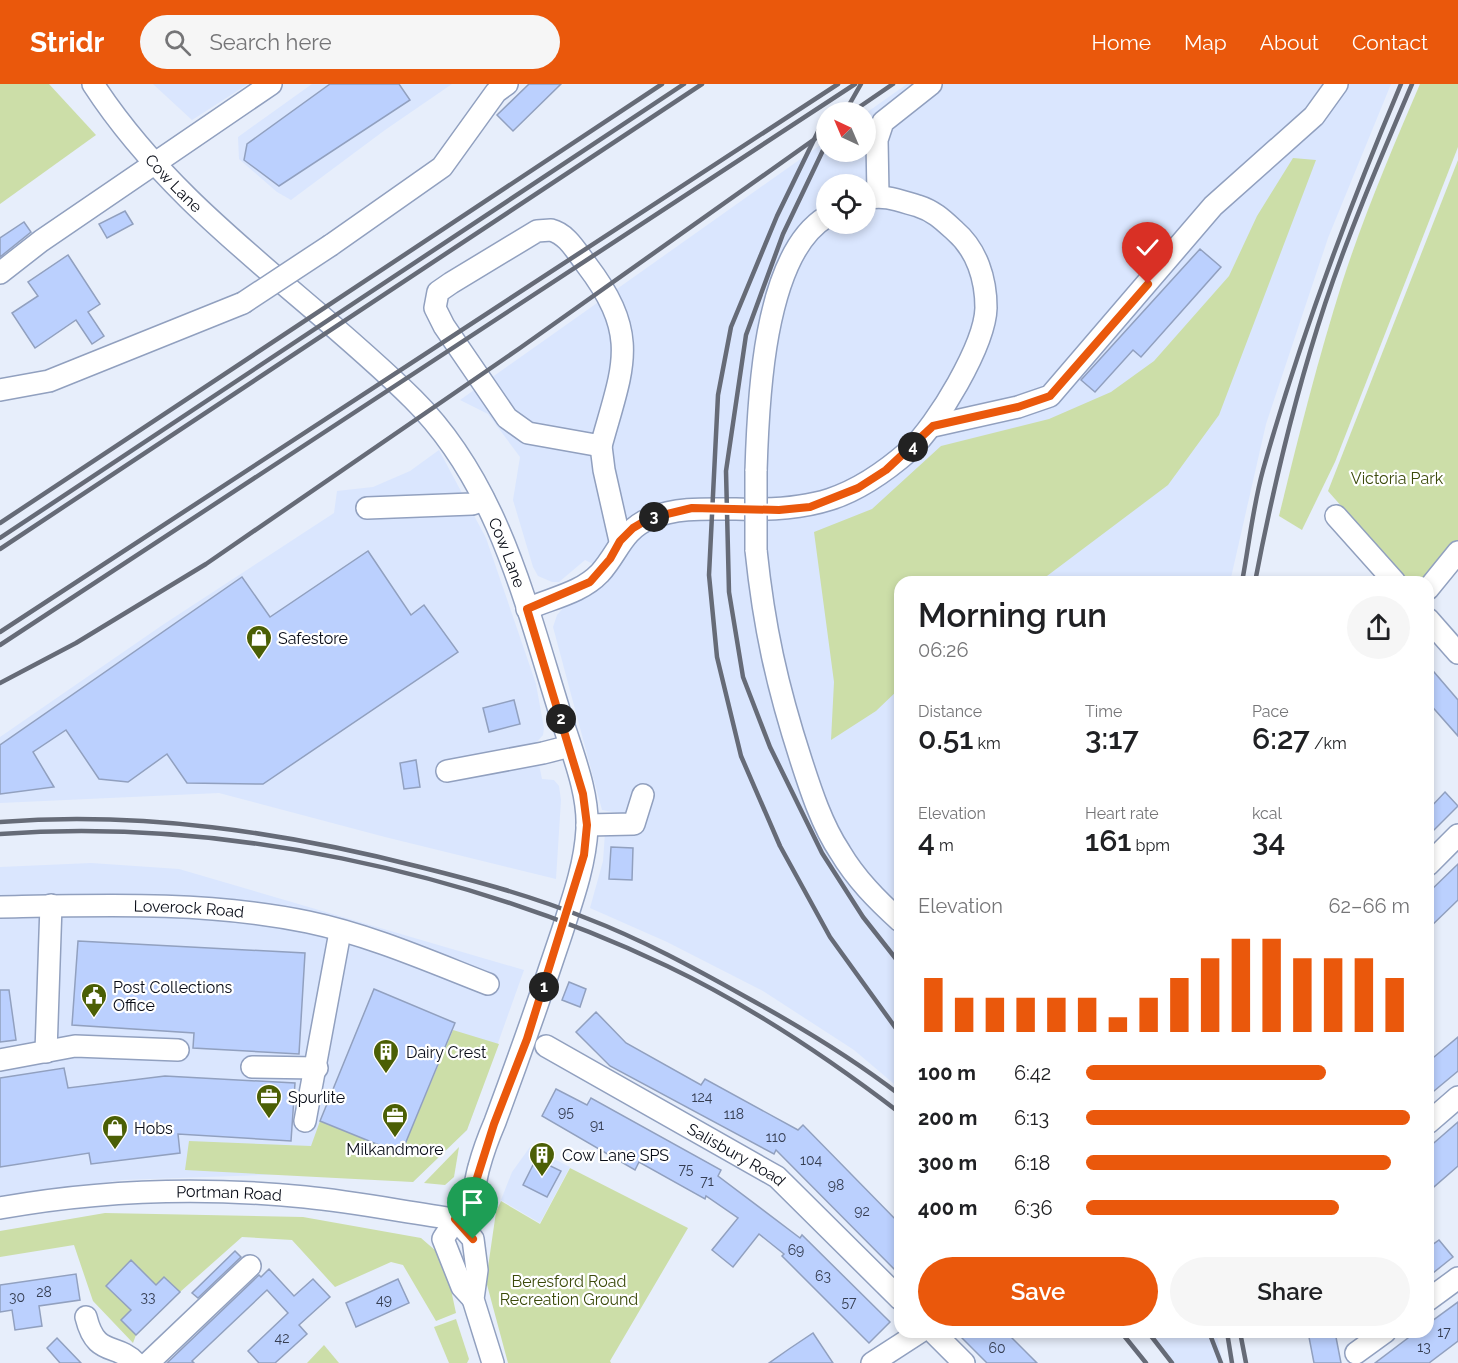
<!DOCTYPE html>
<meta charset="utf-8">
<style>
body{margin:0;font-family:Raleway,sans-serif;background:#f6f6f6;color:#202124;height:100vh;display:flex;flex-direction:column;font-size:22px;white-space:nowrap}
*{box-sizing:border-box;margin:0}
p{font-size:20px;color:#757577}
.icon{flex:none;width:33px;height:33px;fill:none;stroke:currentColor;stroke-width:2;stroke-linecap:round;stroke-linejoin:round}
.map{position:relative;flex:1;overflow:hidden}
.drawer{position:absolute;left:894px;top:492px;width:540px;height:762px;display:flex;flex-direction:column;background:#fff;border-radius:18px;box-shadow:0 3px 9px #0003}
.drawer>*{flex:none}
.needle{width:39px;rotate:316deg}
.buttons{position:absolute;left:816px;top:18px;display:grid;gap:12px}
.buttons a{display:grid;place-items:center;width:60px;height:60px;border-radius:50%;background:#fff;box-shadow:0 3px 9px #0003;font-size:30px}
.pin{position:absolute;display:grid;place-items:center;width:51px;height:51px;color:#fff;margin:-62px -26px;border-radius:50% 50% 50% 0;rotate:-45deg;box-shadow:0 0 6px #0007}
.pin .icon{rotate:45deg}
.km{position:absolute;width:30px;height:30px;margin:-15px;border-radius:50%;background:#222;color:#fff;font-size:16px;line-height:30px;text-align:center}
.round{display:grid;place-items:center;flex:none;width:63px;height:63px;border-radius:32px;background:#f6f6f6}
.headline{display:flex;align-items:center;justify-content:space-between;height:102px;padding:0 24px}
h1{font-size:33px;font-weight:600;line-height:45px}
.stats{display:grid;grid-template-columns:repeat(3,1fr);gap:9px;height:102px;padding:6px 24px}
.stats div{display:grid;align-content:center}
.stats b{font-size:30px;font-weight:600}
.stats small{font-size:16px;font-weight:400}
.stats p{font-size:16px}
.chart{height:168px;padding:12px 24px}
.chart p{display:flex;justify-content:space-between}
.chart svg{width:100%;height:108px;margin-top:6px;stroke:#ea580c;stroke-width:6}
.button{display:flex;gap:12px;margin-top:auto;padding:12px 24px}
.button a{flex:1;height:69px;border-radius:36px;background:#ea580c;color:#fff;font-size:24px;font-weight:600;line-height:69px;text-align:center}
.button a+a{background:#f6f6f6;color:#202124}
ul{padding:0 24px;list-style:none;font-size:20px}
li{display:grid;grid-template-columns:96px 72px 1fr;align-items:center;height:45px}
li i{height:15px;border-radius:8px;background:#ea580c}
header{display:flex;align-items:center;gap:36px;box-sizing:border-box;height:84px;padding:0 30px;background:#ea580c;color:#fff}
header strong{font-size:28px}
nav{display:flex;gap:33px;margin-inline-start:auto;font-size:21px}
.search{width:420px;height:54px;background:#f6f6f6;display:flex;align-items:center;gap:15px;box-sizing:border-box;padding:0 21px;border-radius:33px;color:#757577;font-size:22px}
.map>svg:first-child{display:block}
.built{fill:#dae6fe;fill-rule:evenodd}
.green{fill:#ccdea8}
.building{fill:#bbd0fe;stroke:#91a0bf;stroke-width:1.5}
.lines{fill:none;stroke-linecap:round;stroke-linejoin:round}
.minor-casing{stroke:#91a0bf;stroke-width:24}
.minor{stroke:#fff;stroke-width:21}
.rail{stroke:#666b77;stroke-width:4.5}
.minor-bridge-casing{stroke:#91a0bf;stroke-width:24;stroke-linecap:butt}
.minor-bridge{stroke:#fff;stroke-width:21}
.route-casing{stroke:#fff;stroke-width:12}
.route{stroke:#ea580c;stroke-width:8}
.labels{text-anchor:middle;dominant-baseline:central;stroke-width:4.5;stroke-linejoin:round;paint-order:stroke}
.number-label{font-size:14px;fill:#353d51}
.street-label{font-size:16px;fill:#080c17;stroke:#fff}
.park-label{font-size:16px;fill:#3b4a0a;stroke:#fff}
.poi-label{font-size:16px;fill:#080c17;stroke:#fff;text-anchor:start}
</style>
<header>
<strong>Stridr</strong>
<div class="search"><svg class="icon" aria-label="search" viewBox="0 0 24 24"><circle cx="10" cy="10" r="6"/><path d="M15 15l6 6"/></svg>Search here</div>
<nav><a>Home</a><a>Map</a><a>About</a><a>Contact</a></nav>
</header>
<div class="map">
<svg width="1458" height="1279" viewBox="0 0 1458 1279">
<rect width="100%" height="100%" fill="#e7eefb"/>
<!-- built -->
<g class="built">
<polygon points="153,0 248,0 192,36"/>
<polygon points="312,0 452,0 385,46 291,116 277,108 239,75 238,53"/>
<path d="M907,0H1391L1328,154L1266,340L1230,498H900V1005L854,966L763,907L667,858L590,824L603,777L605,749L618,740V729L602,726L553,543L557,531L565,522L590,512L608,499L593,480L585,476L559,498H552L538,492L533,483L513,416L520,373L488,330L460,316L826,57V68H866V29ZM826,100H866V140H826Z"/>
<polygon points="439,366 486,454 536,600 544,644 543,651 535,660 542,695 554,696 559,702 561,716 556,795 385,753 219,709 0,719 0,653 164,540 334,429 337,407 373,403 410,387"/>
<polygon points="91,779 179,785 524,886 467,1046 413,1098 315,1089 122,1096 0,1114 0,783"/>
<polygon points="530,1063 570,1083 540,1139 501,1116 512,1088"/>
<polygon points="1148,1248 1216,1248 1223,1279 1173,1279"/>
</g>
<!-- green -->
<g class="green">
<polygon points="0,0 49,0 96,51 0,120"/>
<path d="M1420,0H1458V63L1335,378L1302,446L1279,432C1298,354 1318,275 1342,199C1364,131 1392,65 1420,0Z"/>
<polygon points="1293,74 1316,76 1219,331 1168,401 1039,498 900,498 900,604 876,627 831,656 834,598 814,448 872,425 941,362 1049,335 1111,308 1154,277 1229,192 1257,132"/>
<polygon points="1458,76 1458,474 1428,498 1408,498 1328,407"/>
<polygon points="453,946 499,960 467,1046 413,1098 185,1086 189,1057 311,1062 320,1037 401,1070"/>
<polygon points="459,1063 454,1093 445,1101 424,1099"/>
<polygon points="570,1084 688,1144 610,1277 611,1279 508,1279 486,1197 496,1128 501,1117 540,1140"/>
<polygon points="105,1129 303,1133 421,1154 436,1167 450,1201 456,1229 436,1237 403,1181 391,1178 335,1203 292,1156 242,1153 180,1208 164,1193 149,1208 136,1186 139,1183 131,1176 106,1202 113,1209 137,1219 121,1236 136,1251 133,1259 93,1217 74,1161 0,1173 0,1147"/>
<polygon points="456,1235 469,1275 467,1279 449,1279 434,1243"/>
<polygon points="324,1261 339,1279 307,1279"/>
</g>
<!-- building -->
<g class="building">
<polygon points="330,0 399,0 410,16 279,102 244,76 247,60"/>
<polygon points="529,0 561,0 513,47 497,31"/>
<polygon points="125,127 133,140 107,154 99,140"/>
<polygon points="24,138 31,148 0,173 0,154"/>
<polygon points="1200,165 1221,183 1141,273 1133,266 1095,308 1081,296"/>
<polygon points="68,171 100,220 88,228 104,252 92,260 76,236 35,264 12,229 38,212 28,198"/>
<polygon points="368,467 411,531 424,521 458,568 263,700 187,699 167,670 128,698 99,695 66,646 33,668 54,703 0,710 0,661 242,493 270,533"/>
<polygon points="1428,581 1458,616 1458,652 1428,618"/>
<polygon points="514,616 520,640 489,648 483,624"/>
<polygon points="416,676 420,703 404,705 400,679"/>
<polygon points="1445,708 1458,722 1428,752 1428,726"/>
<polygon points="611,763 633,764 632,796 609,795"/>
<polygon points="1458,780 1458,816 1428,845 1428,809"/>
<polygon points="78,857 305,869 299,970 193,964 194,949 72,941"/>
<polygon points="569,898 586,905 580,923 562,916"/>
<polygon points="374,905 455,939 401,1070 320,1037"/>
<polygon points="0,906 9,906 16,956 0,958"/>
<polygon points="596,928 626,959 701,1001 705,995 798,1046 803,1041 900,1140 900,1191 776,1066 774,1070 610,982 576,948"/>
<polygon points="1458,953 1458,987 1428,1012 1428,978"/>
<polygon points="64,984 68,1004 165,992 295,999 291,1057 178,1050 180,1069 91,1080 89,1069 0,1083 0,994"/>
<polygon points="556,1005 587,1021 591,1014 721,1086 718,1092 800,1154 802,1151 890,1238 869,1259 782,1172 784,1170 759,1150 733,1183 712,1166 738,1134 706,1112 705,1115 639,1078 635,1086 542,1032"/>
<polygon points="1458,1038 1458,1082 1428,1108 1428,1064"/>
<polygon points="536,1075 561,1087 547,1113 523,1101"/>
<polygon points="1439,1156 1453,1173 1428,1193 1428,1164"/>
<polygon points="235,1167 241,1173 198,1214 192,1209"/>
<polygon points="131,1176 156,1201 164,1193 180,1208 136,1251 121,1236 131,1226 106,1202"/>
<polygon points="269,1185 294,1212 313,1195 330,1213 299,1241 307,1250 275,1279 259,1279 248,1267 288,1229 267,1206 192,1277 194,1279 167,1279 259,1191 261,1193"/>
<polygon points="76,1190 80,1216 39,1222 42,1242 15,1246 12,1226 0,1228 0,1201"/>
<polygon points="398,1195 409,1219 356,1243 346,1219"/>
<polygon points="1458,1218 1458,1257 1429,1279 1375,1279 1416,1248 1428,1248 1428,1240"/>
<polygon points="956,1248 1006,1248 1037,1279 987,1279"/>
<polygon points="1308,1248 1335,1248 1341,1279 1314,1279"/>
<polygon points="813,1249 833,1279 769,1279 789,1265"/>
<polygon points="57,1254 81,1279 60,1279 47,1264"/>
</g>
<g class="lines">
<defs>
<g id="minor">
<path id="s1" d="M93,0C176,128 306,209 413,315C497,398 525,517 559,626C570,664 589,706 587,745C585,782 572,817 561,851C540,914 518,976 495,1038C489,1052 483,1068 479,1083C476,1093 475,1106 470,1116C463,1129 451,1141 443,1155L462,1203L473,1215"/>
<polyline points="878,111 877,56 883,38 931,0"/>
<path d="M551,146C567,150 576,167 586,180C641,252 623,282 601,362L528,349L507,334L444,242L435,224L438,208L451,199L537,147Z"/>
<polyline points="331,161 442,83 496,8 507,0"/>
<polyline points="0,189 41,157 271,0"/>
<polyline points="0,306 49,297 243,219"/>
<polyline points="933,342 1018,323 1050,312 1213,122 1314,32 1337,0"/>
<polyline points="601,362 604,386 620,457"/>
<path d="M756,387C758,319 763,172 826,133"/>
<polyline points="367,424 472,420 484,416"/>
<polyline points="1336,432 1395,498"/>
<path d="M756,466C764,543 777,602 801,676C811,707 822,741 840,768C856,795 877,816 900,837"/>
<polyline points="1428,505 1458,468"/>
<path d="M527,525C552,514 581,509 600,489C619,468 622,446 651,434C678,423 708,425 736,425C812,427 852,417 910,366C937,341 985,261 986,224C986,195 977,166 955,147C943,136 934,127 918,122C900,117 884,110 866,115"/>
<polyline points="1428,535 1458,569"/>
<polyline points="447,687 543,669 570,662"/>
<polyline points="587,741 634,740 643,711"/>
<polyline points="1428,781 1458,751"/>
<path id="s2" d="M0,823C102,821 207,817 308,838C370,851 429,877 488,900"/>
<path id="s3" d="M546,962L777,1093L900,1215"/>
<polyline points="46,968 51,821"/>
<polyline points="0,976 75,962 178,966"/>
<polyline points="252,983 317,984"/>
<polyline points="305,1037 340,848"/>
<polyline points="1428,1039 1458,1013"/>
<path id="s4" d="M0,1124C100,1106 205,1103 305,1113C355,1118 405,1128 455,1135"/>
<polyline points="455,1135 473,1155 477,1186 473,1215 493,1279"/>
<polyline points="1428,1216 1458,1194"/>
<path d="M86,1233C96,1274 116,1258 136,1279"/>
<polyline points="933,1248 964,1279"/>
<polyline points="1356,1269 1385,1248"/>
<polyline points="148,1279 250,1182"/>
<polyline points="872,1279 920,1248"/>
</g>
</defs>
<!-- minor casing -->
<use href="#minor" class="minor-casing"/>
<!-- minor -->
<use href="#minor" class="minor"/>
<!-- rail -->
<g class="rail">
<polyline points="845,28 861,0"/>
<polyline points="852,28 893,0"/>
<polyline points="826,31 777,132 731,243 718,311 709,491 717,573 741,672 780,762 830,853 900,950"/>
<polyline points="826,60 783,150 746,251 726,387 729,508 743,593 770,663 822,769 863,833 900,880"/>
<polyline points="0,439 662,0"/>
<polyline points="0,454 684,0"/>
<polyline points="0,465 702,0"/>
<path d="M1242,498C1249,461 1253,422 1263,386C1300,254 1348,126 1401,0"/>
<path d="M1255,498C1273,404 1295,311 1325,220C1350,145 1381,73 1412,0"/>
<polyline points="0,548 838,0"/>
<polyline points="0,561 855,0"/>
<polyline points="0,599 76,559 206,480 520,264 826,47"/>
<path d="M0,738C142,727 283,748 420,783C476,797 532,812 586,834C641,855 694,884 746,913C799,942 852,974 900,1011"/>
<path d="M0,750C223,734 466,787 667,882C751,922 827,973 900,1029"/>
<polyline points="1121,1248 1146,1279"/>
<polyline points="1148,1248 1172,1279"/>
<polyline points="1209,1248 1221,1279"/>
<polyline points="1227,1248 1232,1279"/>
<polyline points="1240,1248 1246,1279"/>
</g>
<defs>
<g id="minor-bridge">
<polyline points="243,219 331,161"/>
<polyline points="756,466 756,387"/>
</g>
</defs>
<!-- minor-bridge casing -->
<use href="#minor-bridge" class="minor-bridge-casing"/>
<!-- minor-bridge -->
<use href="#minor-bridge" class="minor-bridge"/>
</g>
<g class="lines">
<defs>
<polyline id="route" points="473,1155 455,1135 470,1116 494,1040 527,955 584,771 587,741 583,710 527,525 590,498 610,475 620,457 633,444 650,434 692,424 779,426 810,423 858,404 886,386 933,342 1018,323 1050,312 1148,200"/>
</defs>
<!-- route casing -->
<use href="#route" class="route-casing"/>
<!-- route -->
<use href="#route" class="route"/>
</g>
<!-- icons -->
<defs>
<symbol id="shop-pin" viewBox="-11 -11 22 30"><path d="M0 17L-7.5 6A9.5 9.5 0 1 1 7.5 6Z" fill="#4b5f05" stroke="#fff"/><path d="M-5-2.5h2.3a2.7 3.5 0 0 1 5.4 0H5L5.5 6h-11ZM-1.5-2.5h3a1.5 2.3 0 0 0-3 0Z" fill="#fff"/></symbol>
<symbol id="civic-pin" viewBox="-11 -11 22 30"><path d="M0 17L-7.5 6A9.5 9.5 0 1 1 7.5 6Z" fill="#4b5f05" stroke="#fff"/><path d="M-.6-6.5H3V-4.5H.6V-3L4-1V1h2V6H-6V1h2V-1L-.6-3ZM-1.2 2.5V6h2.4V2.5Z" fill="#fff"/></symbol>
<symbol id="building-pin" viewBox="-11 -11 22 30"><path d="M0 17L-7.5 6A9.5 9.5 0 1 1 7.5 6Z" fill="#4b5f05" stroke="#fff"/><path d="M-4-6H4V6H1V3H-1V6H-4ZM-2.5-4.3h1.7v1.8h-1.7ZM.8-4.3h1.7v1.8H.8ZM-2.5-1h1.7V.8h-1.7ZM.8-1h1.7V.8H.8Z" fill="#fff"/></symbol>
<symbol id="office-pin" viewBox="-11 -11 22 30"><path d="M0 17L-7.5 6A9.5 9.5 0 1 1 7.5 6Z" fill="#4b5f05" stroke="#fff"/><path d="M-6-3h4V-5.5h4V-3h4V5H-6ZM-1-4.5V-3h2v-1.5ZM-6 0V1H6V0Z" fill="#fff"/></symbol>
</defs>
<g fill-rule="evenodd">
<use href="#shop-pin" x="244" y="539" width="30" height="40"/>
<use href="#civic-pin" x="79" y="897" width="30" height="40"/>
<use href="#building-pin" x="371" y="953" width="30" height="40"/>
<use href="#office-pin" x="254" y="998" width="30" height="40"/>
<use href="#office-pin" x="380" y="1017" width="30" height="40"/>
<use href="#shop-pin" x="100" y="1029" width="30" height="40"/>
<use href="#building-pin" x="527" y="1056" width="30" height="40"/>
</g>
<g class="labels">
<!-- number labels -->
<g class="number-label">
<text x="702" y="1013">124</text>
<text x="566" y="1028">95</text>
<text x="734" y="1030">118</text>
<text x="597" y="1041">91</text>
<text x="776" y="1053">110</text>
<text x="811" y="1076">104</text>
<text x="686" y="1085">75</text>
<text x="707" y="1097">71</text>
<text x="836" y="1101">98</text>
<text x="862" y="1127">92</text>
<text x="796" y="1166">69</text>
<text x="823" y="1192">63</text>
<text x="44" y="1208">28</text>
<text x="17" y="1213">30</text>
<text x="148" y="1213">33</text>
<text x="384" y="1216">49</text>
<text x="849" y="1218">57</text>
<text x="1444" y="1248">17</text>
<text x="282" y="1254">42</text>
<text x="1424" y="1263">13</text>
<text x="997" y="1264">60</text>
</g>
<!-- street labels -->
<g class="street-label">
<text stroke="none"><textPath href="#s1" startOffset="128">Cow Lane</textPath></text>
<text stroke="none"><textPath href="#s1" startOffset="632">Cow Lane</textPath></text>
<text stroke="none"><textPath href="#s2" startOffset="189">Loverock Road</textPath></text>
<text stroke="none"><textPath href="#s3" startOffset="219">Salisbury Road</textPath></text>
<text stroke="none"><textPath href="#s4" startOffset="230">Portman Road</textPath></text>
</g>
<!-- park labels -->
<g class="park-label">
<text x="1397" y="394">Victoria Park</text>
<text x="569" y="1197">Beresford Road<tspan x="569" dy="18">Recreation Ground</tspan></text>
</g>
<!-- poi labels -->
<g class="poi-label">
<text x="278" y="554">Safestore</text>
<text x="113" y="903">Post Collections<tspan x="113" dy="18">Office</tspan></text>
<text x="406" y="968">Dairy Crest</text>
<text x="288" y="1013">Spurlite</text>
<text x="134" y="1044">Hobs</text>
<text x="395" y="1065" text-anchor="middle">Milkandmore</text>
<text x="562" y="1071">Cow Lane SPS</text>
</g>
</g>
</svg>
<div class="buttons">
<a><svg class="needle" viewBox="-14 -14 28 28"><path d="M0-13l5 13h-10z" fill="#e53935"/><path d="M0 13l5-13h-10z" fill="#757577"/></svg></a>
<a><svg class="icon" aria-label="locate" viewBox="0 0 24 24"><circle cx="12" cy="12" r="6"/><path d="M12 2v4M12 18v4M2 12h4M18 12h4"/></svg></a>
</div>
<div class="pin" style="left:473px;top:1155px;background:#1e9e55"><svg class="icon" aria-label="arrive" viewBox="0 0 24 24"><path d="M6 21V4h12l-3 4 3 4H6"/></svg></div>
<div class="pin" style="left:1148px;top:200px;background:#d93025"><svg class="icon" aria-label="check" viewBox="0 0 24 24"><path d="M5 12l5 5 9-10"/></svg></div>
<b class="km" style="left:544px;top:903px">1</b>
<b class="km" style="left:561px;top:635px">2</b>
<b class="km" style="left:654px;top:433px">3</b>
<b class="km" style="left:913px;top:363px">4</b>
<section class="drawer">
<div class="headline"><div><h1>Morning run</h1><p>06:26</p></div><a class="round"><svg class="icon" aria-label="share" viewBox="0 0 24 24"><path d="M12 15V3M7 8l5-5 5 5M5 13v7h14v-7"/></svg></a></div>
<div class="stats">
<div><p>Distance</p><b>0.51<small> km</small></b></div>
<div><p>Time</p><b>3:17</b></div>
<div><p>Pace</p><b>6:27<small> /km</small></b></div>
</div>
<div class="stats">
<div><p>Elevation</p><b>4<small> m</small></b></div>
<div><p>Heart rate</p><b>161<small> bpm</small></b></div>
<div><p>kcal</p><b>34</b></div>
</div>
<div class="chart"><p><span>Elevation</span>62–66 m</p>
<svg viewBox="0 0 160 44" preserveAspectRatio="none"><path d="M5 44V22M15 44V30M25 44V30M35 44V30M45 44V30M55 44V30M65 44V38M75 44V30M85 44V22M95 44V14M105 44V6M115 44V6M125 44V14M135 44V14M145 44V14M155 44V22"/></svg>
</div>
<ul>
<li><b>100 m</b>6:42<i style="width:74%"></i></li>
<li><b>200 m</b>6:13<i style="width:100%"></i></li>
<li><b>300 m</b>6:18<i style="width:94%"></i></li>
<li><b>400 m</b>6:36<i style="width:78%"></i></li>
</ul>
<div class="button"><a>Save</a><a>Share</a></div>
</section>
</div>
